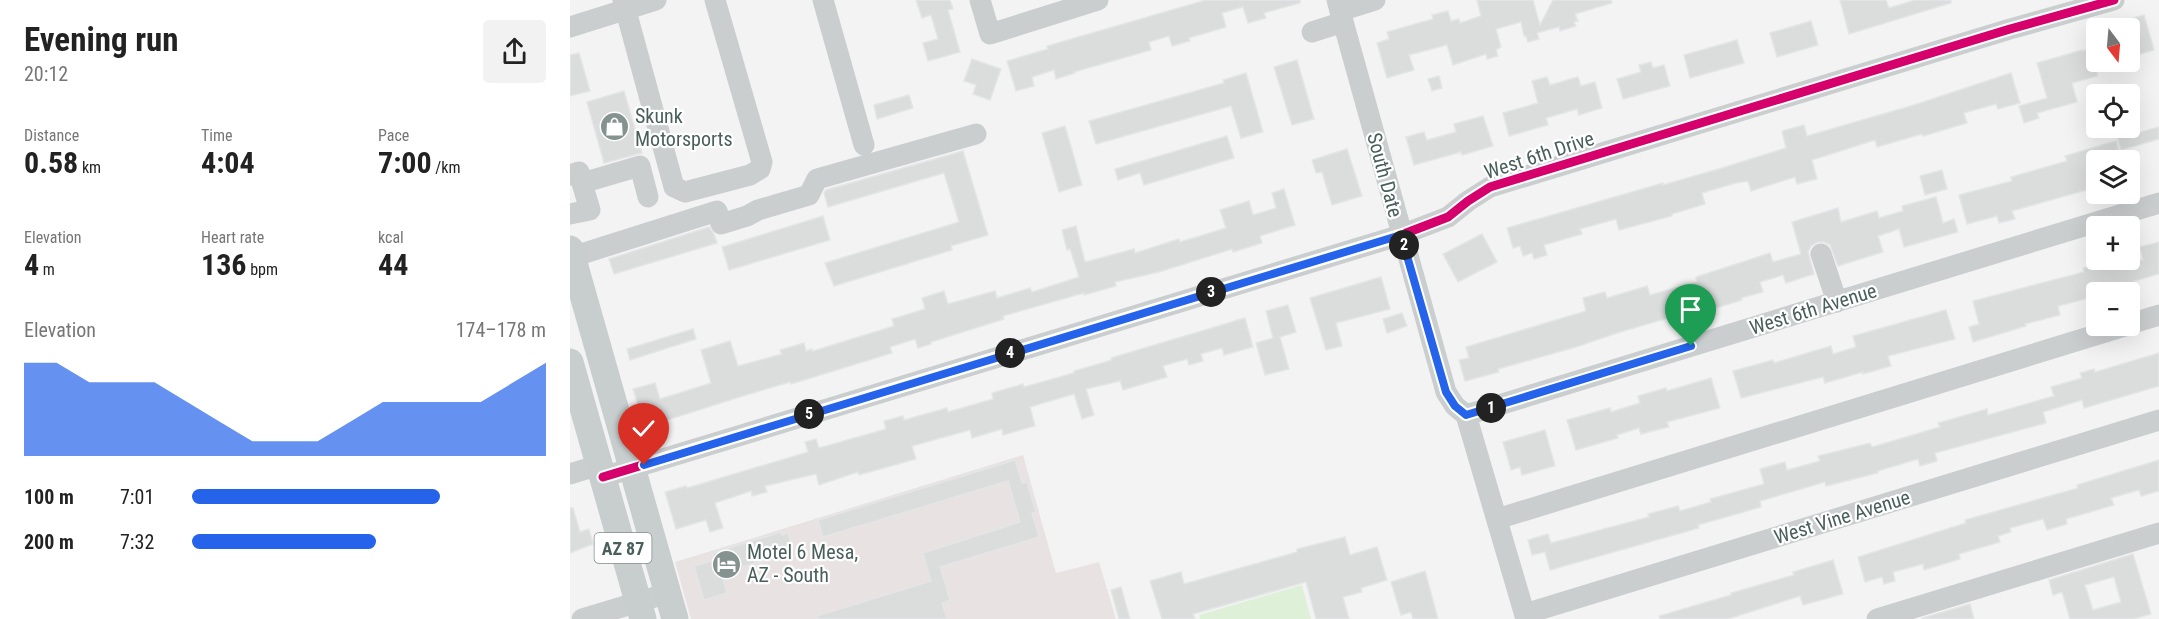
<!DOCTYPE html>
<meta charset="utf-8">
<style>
body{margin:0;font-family:"Roboto Condensed",sans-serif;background:#f2f2f2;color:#222;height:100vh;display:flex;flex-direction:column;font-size:22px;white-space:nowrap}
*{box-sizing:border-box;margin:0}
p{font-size:20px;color:#767676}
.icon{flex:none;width:33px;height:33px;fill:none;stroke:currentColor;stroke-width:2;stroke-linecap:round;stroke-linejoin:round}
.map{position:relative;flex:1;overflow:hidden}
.side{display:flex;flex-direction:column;background:#fff;width:570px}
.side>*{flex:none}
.needle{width:39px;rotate:164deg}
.fabs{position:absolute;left:1516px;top:18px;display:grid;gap:12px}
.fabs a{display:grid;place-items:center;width:54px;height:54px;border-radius:6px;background:#fff;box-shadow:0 6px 24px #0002;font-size:30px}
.pin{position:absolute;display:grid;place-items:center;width:51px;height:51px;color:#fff;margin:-62px -26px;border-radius:50% 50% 50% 0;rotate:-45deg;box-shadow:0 0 6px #0007}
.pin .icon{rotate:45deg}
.km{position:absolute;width:30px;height:30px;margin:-15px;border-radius:50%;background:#222;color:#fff;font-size:16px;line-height:30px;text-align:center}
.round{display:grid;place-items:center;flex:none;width:63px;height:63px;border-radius:6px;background:#f2f2f2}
.head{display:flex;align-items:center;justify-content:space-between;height:102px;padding:0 24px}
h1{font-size:33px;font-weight:700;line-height:45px}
.metrics{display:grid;grid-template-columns:repeat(3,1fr);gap:9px;height:102px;padding:6px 24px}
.metrics div{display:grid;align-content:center}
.metrics b{font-size:30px;font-weight:700}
.metrics small{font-size:16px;font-weight:400}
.metrics p{font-size:16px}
.chart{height:168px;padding:12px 24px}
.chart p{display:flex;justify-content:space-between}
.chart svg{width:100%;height:108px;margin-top:6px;fill:#2563eb;opacity:.7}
ul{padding:0 24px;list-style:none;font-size:20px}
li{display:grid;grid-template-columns:96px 72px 1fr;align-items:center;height:45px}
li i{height:15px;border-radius:8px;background:#2563eb}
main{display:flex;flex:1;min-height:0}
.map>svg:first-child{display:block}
.commercial{fill:#e8e3e2}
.green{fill:#def1d8}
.building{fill:#dbdcdc;stroke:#e4e5e6;stroke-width:1.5;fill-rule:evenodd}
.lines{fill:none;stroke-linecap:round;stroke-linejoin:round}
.minor{stroke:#cacece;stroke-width:21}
.major{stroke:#c8cecd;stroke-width:27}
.cycleway-casing{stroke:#fff;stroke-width:13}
.cycleway{stroke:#d6006c;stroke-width:9}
.route-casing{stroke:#fff;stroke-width:12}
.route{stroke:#2563eb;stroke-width:8}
.labels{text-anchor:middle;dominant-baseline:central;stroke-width:4.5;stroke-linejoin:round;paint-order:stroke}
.shield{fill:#fff;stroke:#808f8c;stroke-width:1.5}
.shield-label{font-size:18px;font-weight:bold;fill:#495f5b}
.poi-label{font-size:20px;fill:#495f5b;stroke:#fff;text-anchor:start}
.street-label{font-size:20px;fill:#495f5b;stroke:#fff}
</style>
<main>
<section class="side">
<div class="head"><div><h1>Evening run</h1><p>20:12</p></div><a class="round"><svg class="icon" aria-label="share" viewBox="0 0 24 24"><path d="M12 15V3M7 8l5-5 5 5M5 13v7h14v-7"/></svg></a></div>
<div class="metrics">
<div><p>Distance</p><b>0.58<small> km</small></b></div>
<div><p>Time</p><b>4:04</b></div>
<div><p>Pace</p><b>7:00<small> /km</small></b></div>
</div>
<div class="metrics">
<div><p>Elevation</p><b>4<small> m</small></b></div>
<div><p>Heart rate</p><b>136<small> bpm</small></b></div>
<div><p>kcal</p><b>44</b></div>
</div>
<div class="chart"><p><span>Elevation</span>174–178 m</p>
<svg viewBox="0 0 160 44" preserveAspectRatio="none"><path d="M0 44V6L10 6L20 14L30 14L40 14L50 22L60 30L70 38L80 38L90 38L100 30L110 22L120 22L130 22L140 22L150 14L160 6V44z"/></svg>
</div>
<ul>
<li><b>100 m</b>7:01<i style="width:70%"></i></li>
<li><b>200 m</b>7:32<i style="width:52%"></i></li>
</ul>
</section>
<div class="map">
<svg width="1589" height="619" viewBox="0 0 1589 619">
<rect width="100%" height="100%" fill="#f3f3f3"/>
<!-- commercial -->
<polygon class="commercial" points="453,455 486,573 529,562 546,619 121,619 105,562"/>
<!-- green -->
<polygon class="green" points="732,585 741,619 630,619 629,615"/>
<!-- building -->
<g class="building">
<polygon points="346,0 380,0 383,9 378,10 390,52 358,61 353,43 368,39 361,15 352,18"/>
<polygon points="636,0 730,0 730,3 694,13 696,18 678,23 673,7 652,13 656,27 619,38 620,41 602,46 599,36 579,42 581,50 504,72 505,73 486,79 484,70 462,77 464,86 446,91 437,61 478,49 477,46"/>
<polygon points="907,0 963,0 970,25 983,0 1041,0 1042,3 1005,14 1008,21 1004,22 1006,26 990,31 989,27 967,33 969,39 958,42 956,36 954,36 951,22 926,29 931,47 926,50 928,56 917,59 916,54 883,65 877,45 839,55 844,70 817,78 807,43 819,39 817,32 863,19 862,15 878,11 881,21 889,19 890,23 911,16"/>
<polygon points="1270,0 1316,0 1319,8 1345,0 1381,0 1381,3 1279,34"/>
<polygon points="1574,15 1584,50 1560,57 1560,28 1538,28 1538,25"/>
<polygon points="1241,21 1248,45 1207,57 1200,33"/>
<polygon points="1167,40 1174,63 1120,78 1114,55"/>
<polygon points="1527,48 1527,76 1502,83 1507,102 1467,113 1469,118 1454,123 1449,106 1477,98 1467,63 1512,50 1512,51"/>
<polygon points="9,53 20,91 0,96 0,55"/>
<polygon points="402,59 431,69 420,100 403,94 406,85 394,81"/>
<polygon points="727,60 744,119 722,125 704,67"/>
<polygon points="1081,62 1083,68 1094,65 1100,86 1053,99 1047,79 1071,72 1069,65"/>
<polygon points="676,73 693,132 671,138 661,106 526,144 519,121 654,83 653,80"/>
<polygon points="1441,73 1450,103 1428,109 1426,104 1394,113 1397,123 1353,136 1352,134 1307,147 1305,140 1242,160 1247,179 1227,184 1225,177 1181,191 1178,181 1166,183 1132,193 1135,204 1102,214 1102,216 1049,230 1046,219 1010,229 1012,234 974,245 977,255 964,259 962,253 953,256 950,246 943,248 937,228 1093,183 1093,185 1152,168 1216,148 1212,131 1234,125 1237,136 1344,105"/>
<polygon points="869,76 872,88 862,91 858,79"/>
<polygon points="977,77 980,85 1008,77 1011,86 1025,82 1032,108 1009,115 1007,109 976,118 978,125 939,136 933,113 968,103 962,81"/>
<polygon points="54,91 72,153 34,163 17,102"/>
<polygon points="339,95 343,108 307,119 304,105"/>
<polygon points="913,116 923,146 892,155 891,152 844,165 836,137 854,132 857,140 886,132 884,124"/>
<polygon points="495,126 512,185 489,192 472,133"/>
<polygon points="1589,127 1589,139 1551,150 1547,135 1566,129 1567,133"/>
<polygon points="657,136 664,158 574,185 570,173 548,180 545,169"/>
<polygon points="1546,141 1552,160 1527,160 1527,187 1442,211 1445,219 1429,223 1427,216 1397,224 1389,195 1442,181 1441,177 1497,161 1495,156"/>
<polygon points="777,149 792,196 762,205 752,172 746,173 742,160"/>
<polygon points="393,151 418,235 381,246 382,250 264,286 255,263 389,222 374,173 258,207 254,193 256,190"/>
<polygon points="1372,170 1377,189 1355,195 1350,176"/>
<polygon points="714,189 725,225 690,236 692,243 663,252 662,249 589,272 545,282 546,286 514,295 514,293 433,316 434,319 361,342 361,344 348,348 345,339 320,347 322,353 221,384 220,382 176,395 75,427 63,389 85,383 90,399 141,383 131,350 160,341 168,366 212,354 210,350 234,343 236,351 242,349 243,351 324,326 322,319 355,309 352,298 374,291 378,304 425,291 427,298 460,288 462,292 509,277 500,249 497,250 492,230 506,226 515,262 564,249 565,253 609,239 610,242 656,228 650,210 679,201 683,215 706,208 702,193"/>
<polygon points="1366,197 1373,223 1384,219 1388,232 1334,247 1329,229 1308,236 1313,252 1268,266 1260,245 1254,242 1248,242 1241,246 1238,252 1244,274 1216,283 1213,275 1190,282 1193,292 1171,298 1172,300 1136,311 1135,307 1047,333 1006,347 928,369 929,372 895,381 889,360 899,358 896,347 1016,311 1013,298 1035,292 1037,298 1077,286 1080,295 1127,282 1126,277 1200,253 1203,262 1231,254 1222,222 1268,208 1271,222 1307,211 1309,218 1333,211 1332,206"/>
<polygon points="253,216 260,240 159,270 152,247"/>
<polygon points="139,227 144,234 147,243 44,274 39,259"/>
<polygon points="912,234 927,262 888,282 873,254"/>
<polygon points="1589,242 1589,274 1564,281 1567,292 1527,292 1527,296 1488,306 1490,315 1455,324 1456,326 1403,342 1399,327 1409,324 1403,301 1514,272 1513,268 1543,260 1573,260 1570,247"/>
<polygon points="811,277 820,309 766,323 772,346 756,350 740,298"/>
<polygon points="718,305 726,332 710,337 719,369 695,375 686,343 703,338 696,311"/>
<polygon points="1376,310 1385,339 1318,356 1321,366 1293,374 1293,372 1255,383 1253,377 1171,398 1163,371 1203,360 1204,363 1261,346 1263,354 1286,347 1283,336"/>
<polygon points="832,313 837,326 817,333 813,319"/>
<polygon points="675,318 683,347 654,355 652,348 631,354 633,361 619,365 617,359 593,366 597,377 553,390 550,381 516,389 524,415 512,419 504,394 460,407 465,426 433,435 432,429 402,438 400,430 342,446 346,459 289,475 288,472 249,485 246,474 195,486 197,492 182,496 181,491 145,503 153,528 140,532 136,520 106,529 95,492 116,486 117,488 238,452 235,442 246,439 249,448 316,429 314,421 333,416 334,420 377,408 378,412 423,399 422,393 453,384 454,387 504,373 504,371 542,360 541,358"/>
<polygon points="123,329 126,339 60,360 57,349"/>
<polygon points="1589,353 1589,386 1514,408 1512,400 1473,412 1476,423 1365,453 1367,461 1350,466 1348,459 1308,471 1308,473 1256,486 1255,482 1190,501 1191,507 1128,525 1129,528 980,570 975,552 962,555 958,540 978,534 981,543 1079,517 1078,514 1108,506 1110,511 1141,502 1140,499 1194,484 1190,469 1215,462 1217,470 1250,461 1248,456 1300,443 1302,447 1370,427 1368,423 1417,409 1418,415 1484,396 1481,387 1512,378 1510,373 1524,369 1525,372"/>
<polygon points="1141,378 1150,408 1097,422 1099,427 1071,434 1069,428 1047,435 1048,438 1006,450 997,420 1040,408 1041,412 1070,403 1068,396 1096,388 1097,391"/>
<polygon points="975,430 985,466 952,475 950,467 941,470 933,442"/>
<polygon points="445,460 452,483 457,482 466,512 462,513 469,537 370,567 380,600 372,603 377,619 248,619 247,616 361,581 353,553 450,522 438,481 253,537 248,520"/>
<polygon points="1589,460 1589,491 1571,496 1569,490 1541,498 1544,505 1496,519 1497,524 1477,530 1473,519 1440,528 1441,532 1428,536 1430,542 1389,554 1390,559 1354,570 1353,564 1323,572 1325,581 1314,584 1312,577 1295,582 1288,557 1396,523 1395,520 1508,488 1507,485"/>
<polygon points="0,508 3,508 10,532 19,529 23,544 0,553"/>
<polygon points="211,532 212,535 218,533 223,549 217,551 218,553 151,573 157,593 134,600 124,566 145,560 143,553"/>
<polygon points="775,537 780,555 807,547 817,580 791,588 792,592 773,597 779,619 746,619 736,582 623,614 625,619 592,619 580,581 611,572 614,584 727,552 727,549"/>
<path d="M1563,554L1581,614L1564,619H1500L1492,592L1483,595L1479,580ZM1544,577L1551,602L1523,610L1515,585Z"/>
<polygon points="1263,560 1273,594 1233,605 1230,596 1158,619 1090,619 1089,616 1161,595 1161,593 1224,575 1223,572"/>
<polygon points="855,571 868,619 843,619 841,612 831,615 821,582"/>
<polygon points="551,587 560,619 549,619 541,590"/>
<polygon points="1400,604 1404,619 1353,619 1352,618"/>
</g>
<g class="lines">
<!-- minor -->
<g class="minor">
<polyline points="53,0 104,187 115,192 180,175 190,169 192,162 145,0"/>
<polyline points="253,0 294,145"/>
<polyline points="410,0 420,34 528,0"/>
<polyline points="767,0 876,392 885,406 896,415 956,619"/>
<polyline points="770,11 805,0"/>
<polyline points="0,27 86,0"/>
<polyline points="742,32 773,22"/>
<polyline points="0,175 9,172 12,183 70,166 78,197"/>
<polyline points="0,214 20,210 12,183"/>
<polyline points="1251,254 1267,302"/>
<polyline points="2,257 147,211 151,224 177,216 188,210 239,195 247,179 406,134"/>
<polyline points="1560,324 1589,315"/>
<polyline points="896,415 1589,203"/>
<polyline points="0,474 29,465"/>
<polyline points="33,477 831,235 878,217 898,201 920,187 1440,29 1544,0"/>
<polyline points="927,519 1555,326"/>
<polyline points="955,614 1589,420"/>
<polyline points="12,619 98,593"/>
<polyline points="1307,619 1589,533"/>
</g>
<!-- major -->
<g class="major">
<polyline points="0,249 105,619"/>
<polyline points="0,362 73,619"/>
</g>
<defs>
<polyline id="cycleway" points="33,477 831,235 878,217 898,201 920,187 1440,29 1544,0"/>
</defs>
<!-- cycleway casing -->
<use href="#cycleway" class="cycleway-casing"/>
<!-- cycleway -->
<use href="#cycleway" class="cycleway"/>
</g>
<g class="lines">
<defs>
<polyline id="route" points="74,465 831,235 876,392 885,406 896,415 1121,346"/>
</defs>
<!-- route casing -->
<use href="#route" class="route-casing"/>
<!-- route -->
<use href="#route" class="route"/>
</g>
<!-- icons -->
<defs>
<symbol id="shop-disc" viewBox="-11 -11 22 22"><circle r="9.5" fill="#849390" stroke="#fff"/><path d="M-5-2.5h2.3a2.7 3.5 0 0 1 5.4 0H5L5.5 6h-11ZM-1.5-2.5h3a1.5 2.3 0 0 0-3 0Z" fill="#fff"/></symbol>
<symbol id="hotel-disc" viewBox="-11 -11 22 22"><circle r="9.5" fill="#849390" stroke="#fff"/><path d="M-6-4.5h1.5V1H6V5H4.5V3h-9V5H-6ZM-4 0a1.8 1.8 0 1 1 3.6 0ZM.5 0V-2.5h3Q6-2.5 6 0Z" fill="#fff"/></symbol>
</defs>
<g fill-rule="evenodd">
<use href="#shop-disc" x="28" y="110" width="33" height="33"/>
<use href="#hotel-disc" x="140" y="548" width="33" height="33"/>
</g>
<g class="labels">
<!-- shield labels -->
<rect class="shield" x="24.5" y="533" width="57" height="30" rx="4.5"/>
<g class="shield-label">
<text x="53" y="548">AZ 87</text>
</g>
<!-- poi labels -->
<g class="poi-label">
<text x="65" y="116">Skunk<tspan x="65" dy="23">Motorsports</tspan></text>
<text x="177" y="552">Motel 6 Mesa,<tspan x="177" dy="23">AZ - South</tspan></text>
</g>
<!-- street labels -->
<g class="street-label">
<text transform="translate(969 155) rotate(-18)">West 6th Drive</text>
<text transform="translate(815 175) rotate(75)">South Date</text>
<text transform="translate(1243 309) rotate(-17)">West 6th Avenue</text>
<text transform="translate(1272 517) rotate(-17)">West Vine Avenue</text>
</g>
</g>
</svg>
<div class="fabs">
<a><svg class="needle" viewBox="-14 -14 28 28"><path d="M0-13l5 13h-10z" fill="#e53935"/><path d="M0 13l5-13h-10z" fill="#767676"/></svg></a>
<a><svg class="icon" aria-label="locate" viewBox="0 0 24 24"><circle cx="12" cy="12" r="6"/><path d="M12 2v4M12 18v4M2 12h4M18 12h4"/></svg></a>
<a><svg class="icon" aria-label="layers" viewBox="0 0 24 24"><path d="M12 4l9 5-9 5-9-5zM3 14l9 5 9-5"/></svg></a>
<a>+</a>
<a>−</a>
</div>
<div class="pin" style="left:1121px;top:346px;background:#1e9e55"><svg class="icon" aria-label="arrive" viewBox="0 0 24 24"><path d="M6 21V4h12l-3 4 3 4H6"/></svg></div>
<div class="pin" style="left:74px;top:465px;background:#d93025"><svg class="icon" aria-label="check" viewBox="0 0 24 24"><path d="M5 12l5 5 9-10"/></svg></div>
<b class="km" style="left:921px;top:408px">1</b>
<b class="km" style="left:834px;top:245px">2</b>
<b class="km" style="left:641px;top:292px">3</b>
<b class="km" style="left:440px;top:353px">4</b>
<b class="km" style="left:239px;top:414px">5</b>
</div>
</main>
